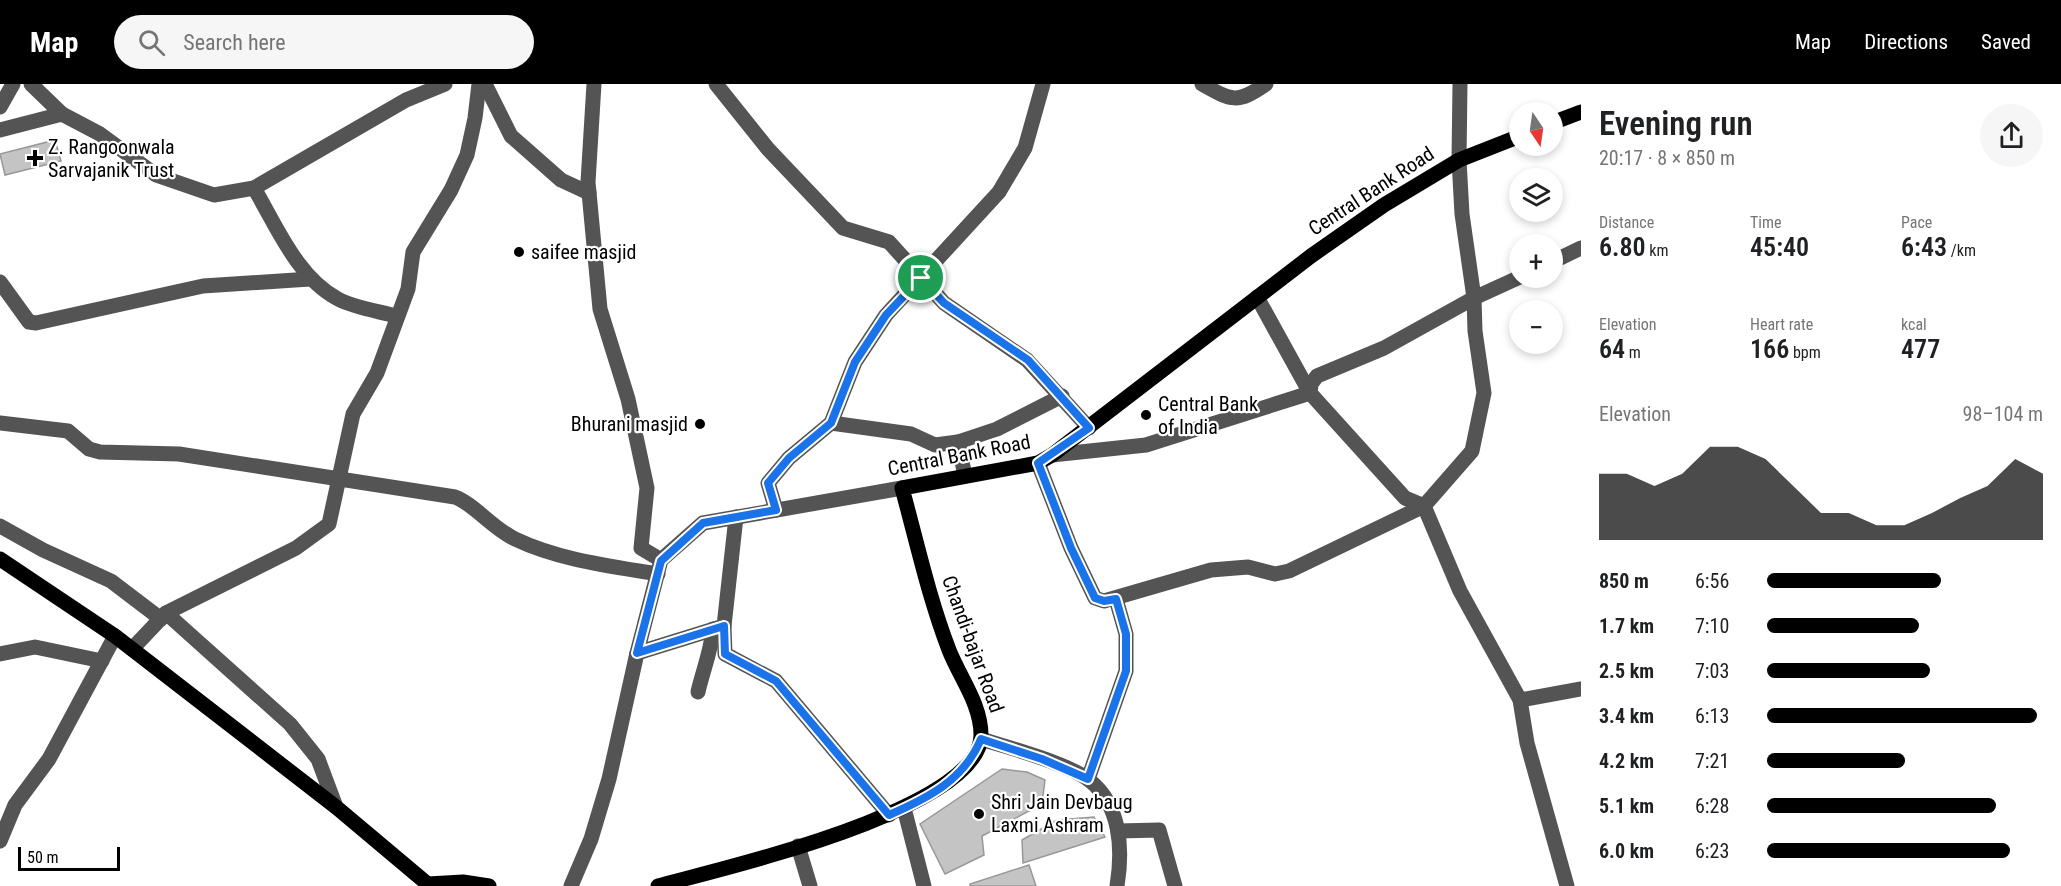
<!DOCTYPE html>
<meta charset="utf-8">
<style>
body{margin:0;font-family:"Roboto Condensed",sans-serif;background:#f6f6f6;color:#202124;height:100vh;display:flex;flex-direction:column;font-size:22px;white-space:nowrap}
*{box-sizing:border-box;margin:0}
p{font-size:20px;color:#757577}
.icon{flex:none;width:33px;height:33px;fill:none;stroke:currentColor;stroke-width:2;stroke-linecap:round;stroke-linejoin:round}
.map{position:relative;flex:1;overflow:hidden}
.panel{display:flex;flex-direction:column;background:#fff;width:480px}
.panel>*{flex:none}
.needle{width:39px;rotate:167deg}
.fabs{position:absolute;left:1509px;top:18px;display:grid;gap:12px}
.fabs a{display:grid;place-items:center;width:54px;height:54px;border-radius:50%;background:#fff;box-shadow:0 3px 9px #0003;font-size:30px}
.scale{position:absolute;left:18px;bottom:15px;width:102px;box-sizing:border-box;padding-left:6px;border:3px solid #000;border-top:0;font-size:16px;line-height:21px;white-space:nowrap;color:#000;-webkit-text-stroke:4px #fff;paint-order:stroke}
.pin{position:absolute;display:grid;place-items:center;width:51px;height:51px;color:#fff;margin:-26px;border:3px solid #fff;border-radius:50%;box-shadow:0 2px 6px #0007}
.round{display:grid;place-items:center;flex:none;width:63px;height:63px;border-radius:32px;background:#f6f6f6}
.head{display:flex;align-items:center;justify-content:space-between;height:102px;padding:0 18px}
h1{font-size:33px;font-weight:600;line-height:45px}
.stats{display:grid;grid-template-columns:repeat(3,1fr);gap:9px;height:102px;padding:6px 18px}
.stats div{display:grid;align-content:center}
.stats b{font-size:26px;font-weight:600}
.stats small{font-size:16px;font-weight:400}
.stats p{font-size:16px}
.chart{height:168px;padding:12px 18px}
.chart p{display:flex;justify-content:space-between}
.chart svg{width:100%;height:108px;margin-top:6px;fill:#000;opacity:.7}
ul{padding:0 18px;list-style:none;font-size:20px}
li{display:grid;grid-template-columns:96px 72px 1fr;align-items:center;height:45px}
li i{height:15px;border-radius:8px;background:#000}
header{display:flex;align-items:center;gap:36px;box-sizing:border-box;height:84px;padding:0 30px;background:#000;color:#fff}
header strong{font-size:28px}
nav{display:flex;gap:33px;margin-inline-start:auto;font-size:21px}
.search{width:420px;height:54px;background:#f6f6f6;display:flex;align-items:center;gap:15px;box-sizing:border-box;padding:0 21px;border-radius:33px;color:#757577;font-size:22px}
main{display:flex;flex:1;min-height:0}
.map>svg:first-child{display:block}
.building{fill:#c4c4c4;stroke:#989898;stroke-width:1.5}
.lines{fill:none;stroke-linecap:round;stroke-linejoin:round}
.minor{stroke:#545454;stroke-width:15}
.major{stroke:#000;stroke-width:15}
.route-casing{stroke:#fff;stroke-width:12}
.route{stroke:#1a73e8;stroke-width:8}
.poi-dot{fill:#000;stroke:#fff;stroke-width:2}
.labels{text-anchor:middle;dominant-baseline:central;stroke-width:4.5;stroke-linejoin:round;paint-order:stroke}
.poi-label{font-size:20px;fill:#000;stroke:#fff;text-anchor:start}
.street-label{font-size:20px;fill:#000;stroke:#fff}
</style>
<header>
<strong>Map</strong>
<div class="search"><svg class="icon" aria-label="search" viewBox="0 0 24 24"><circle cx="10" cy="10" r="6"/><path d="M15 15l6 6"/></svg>Search here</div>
<nav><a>Map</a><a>Directions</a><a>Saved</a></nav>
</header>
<main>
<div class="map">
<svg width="1581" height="802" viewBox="0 0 1581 802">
<rect width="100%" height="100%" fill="#fff"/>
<!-- building -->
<g class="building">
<polygon points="55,56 61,77 5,91 0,70"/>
<polygon points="1002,685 1027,688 1045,696 1042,720 982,752 984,771 945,790 920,740"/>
<polygon points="1094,733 1105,753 1023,779 1022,756 1057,736"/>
<polygon points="1029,781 1036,802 970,802 970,800"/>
</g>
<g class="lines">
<!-- minor -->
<g class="minor">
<polyline points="31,0 62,30"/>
<polyline points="485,0 511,52 561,96 589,109"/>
<polyline points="594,0 588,98 600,225 628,315 647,404 641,464 661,476"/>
<polyline points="716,0 768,65 843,144 889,158 944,219 1027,276 1089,344"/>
<path d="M1202,0C1232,17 1237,20 1266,0"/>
<polyline points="0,23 13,0"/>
<polyline points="0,46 62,30 100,50 156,91 214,111 254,104 406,16 445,0"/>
<path d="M254,104C277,143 297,193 338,215C355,224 378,227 396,232"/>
<polyline points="1552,178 1581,164"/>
<polyline points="0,198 29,238 36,239 203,202 310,195"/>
<polyline points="1257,213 1310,309"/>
<polyline points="1310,309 1311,300 1317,292 1384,264 1474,214 1520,193"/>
<path d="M0,339L68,347L89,365L100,368L179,370L455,413C474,420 492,444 515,455C559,476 610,482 658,490"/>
<polyline points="831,339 911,350 935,361 958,358 997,345 1062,312"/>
<polyline points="958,358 965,392"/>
<polyline points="1052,371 1146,361 1310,309 1405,414 1424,422 1460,507 1520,616 1527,659 1567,802"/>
<polyline points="1038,379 1071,464 1095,514 1104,517 1211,486 1248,483 1275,490 1289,487 1424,422 1472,367 1484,309 1475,247 1474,214 1462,130 1459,76 1460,0"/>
<polyline points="776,426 768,399 789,374 831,339 855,278 886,231 999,108 1025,64 1043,0"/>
<polyline points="736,433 724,542 725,570 776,597 889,731"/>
<polyline points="0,442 43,466 111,497 161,535"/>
<polyline points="166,529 290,640 318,675 336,723"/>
<polyline points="132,565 166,529 296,464 329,440 353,330 377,289 408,205 413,168 451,106 467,71 475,34 479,0"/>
<polyline points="637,569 724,542"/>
<polyline points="0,570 35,563 102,577"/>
<path d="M698,608C703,586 711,568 713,545"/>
<polyline points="1520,616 1581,605"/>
<path d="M981,655C1007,663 1069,680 1089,696C1121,721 1123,765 1117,802"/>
<polyline points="1088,695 1126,587 1126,550 1116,515"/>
<polyline points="904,724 924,802"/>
<polyline points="1118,747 1159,746 1175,802"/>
<polyline points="0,757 15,721 49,675 115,552"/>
<polyline points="798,762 810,802"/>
<polyline points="571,802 591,755 609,695 637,569 661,476 703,439 902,404"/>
</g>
<!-- major -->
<g class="major">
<polyline points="1552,39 1581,28"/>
<polyline points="0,475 115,552 336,723 430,802"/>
<polyline points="428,800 463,798 489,802"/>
<path d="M658,802C719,785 981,726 981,651C981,620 960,594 949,566C929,514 917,459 902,404L1038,379L1052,371L1311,172L1384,121L1459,76L1520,52"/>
</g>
</g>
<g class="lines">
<defs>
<path id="route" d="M921,194L944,219L1028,276L1089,344L1038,379L1071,464L1095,514L1104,517L1116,515L1126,550V587L1088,695L1042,675L981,655C964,696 928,714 889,731L776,597L725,570L724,542L637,569L661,477L703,439L776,426L768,399L789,374L831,339L855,278L886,231Z"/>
</defs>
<!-- route casing -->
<use href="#route" class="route-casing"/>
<!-- route -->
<use href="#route" class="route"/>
</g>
<!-- markers -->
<g class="poi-dot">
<path d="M32 65h6v6h6v6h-6v6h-6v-6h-6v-6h6z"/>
<circle cx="519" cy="168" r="6"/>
<circle cx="1146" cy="331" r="6"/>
<circle cx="700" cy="340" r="6"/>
<circle cx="979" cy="730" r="6"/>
</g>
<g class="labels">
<!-- poi labels -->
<g class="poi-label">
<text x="48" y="63">Z. Rangoonwala<tspan x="48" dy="23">Sarvajanik Trust</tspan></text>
<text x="531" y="168">saifee masjid</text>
<text x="1158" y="320">Central Bank<tspan x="1158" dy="23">of India</tspan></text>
<text x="688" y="340" text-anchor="end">Bhurani masjid</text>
<text x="991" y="718">Shri Jain Devbaug<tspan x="991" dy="23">Laxmi Ashram</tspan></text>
</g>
<!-- street labels -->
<g class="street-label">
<text transform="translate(1371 107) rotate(-33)">Central Bank Road</text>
<text transform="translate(959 371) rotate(-11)">Central Bank Road</text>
<text transform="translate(973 560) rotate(70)">Chandi-bajar Road</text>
</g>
</g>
</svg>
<div class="fabs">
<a><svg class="needle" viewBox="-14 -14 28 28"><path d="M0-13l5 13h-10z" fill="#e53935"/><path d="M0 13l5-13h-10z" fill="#757577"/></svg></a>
<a><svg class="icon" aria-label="layers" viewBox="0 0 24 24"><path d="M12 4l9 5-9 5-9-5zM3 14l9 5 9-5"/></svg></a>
<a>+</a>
<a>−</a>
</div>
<div class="scale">50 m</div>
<div class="pin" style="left:921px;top:194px;background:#1e9e55"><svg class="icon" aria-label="arrive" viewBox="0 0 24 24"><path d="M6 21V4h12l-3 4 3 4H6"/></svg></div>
</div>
<section class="panel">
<div class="head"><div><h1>Evening run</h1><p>20:17 · 8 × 850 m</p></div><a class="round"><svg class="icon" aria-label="share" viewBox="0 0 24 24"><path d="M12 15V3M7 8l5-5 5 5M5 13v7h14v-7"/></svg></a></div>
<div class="stats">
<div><p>Distance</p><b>6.80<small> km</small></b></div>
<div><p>Time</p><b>45:40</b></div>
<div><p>Pace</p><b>6:43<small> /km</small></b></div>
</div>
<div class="stats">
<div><p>Elevation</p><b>64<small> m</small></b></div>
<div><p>Heart rate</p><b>166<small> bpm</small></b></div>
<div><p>kcal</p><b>477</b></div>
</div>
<div class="chart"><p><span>Elevation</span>98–104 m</p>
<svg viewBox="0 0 160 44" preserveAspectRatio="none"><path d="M0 44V17L10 17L20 22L30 17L40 6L50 6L60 11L70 22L80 33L90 33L100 38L110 38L120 33L130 27L140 22L150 11L160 17V44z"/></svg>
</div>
<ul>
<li><b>850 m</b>6:56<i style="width:63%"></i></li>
<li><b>1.7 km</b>7:10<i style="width:55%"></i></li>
<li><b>2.5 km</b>7:03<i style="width:59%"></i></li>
<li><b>3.4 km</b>6:13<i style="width:98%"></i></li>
<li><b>4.2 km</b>7:21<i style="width:50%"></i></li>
<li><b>5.1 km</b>6:28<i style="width:83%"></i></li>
<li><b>6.0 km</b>6:23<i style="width:88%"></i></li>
</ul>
</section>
</main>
